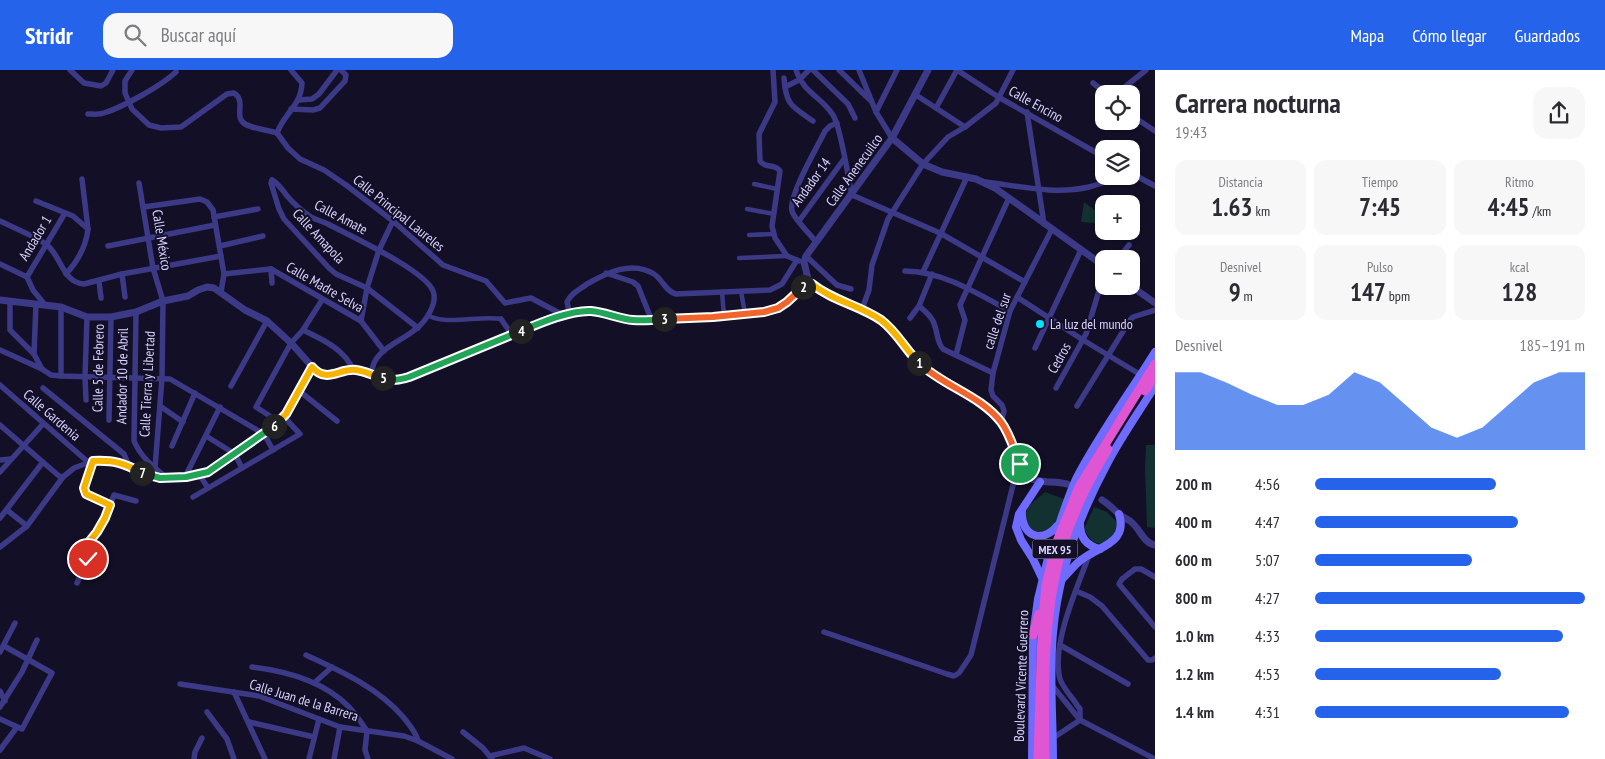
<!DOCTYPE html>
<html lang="es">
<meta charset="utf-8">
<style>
body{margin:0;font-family:"PT Sans Narrow",sans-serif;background:#f7f7f7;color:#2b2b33;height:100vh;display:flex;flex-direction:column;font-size:19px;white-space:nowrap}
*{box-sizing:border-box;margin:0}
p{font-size:16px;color:#7c7c81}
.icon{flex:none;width:28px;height:28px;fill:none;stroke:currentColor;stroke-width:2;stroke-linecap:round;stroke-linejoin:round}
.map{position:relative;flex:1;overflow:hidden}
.side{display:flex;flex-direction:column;background:#fff;width:450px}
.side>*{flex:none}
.tools{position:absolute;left:1095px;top:15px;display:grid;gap:10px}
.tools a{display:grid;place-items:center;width:45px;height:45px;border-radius:10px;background:#fff;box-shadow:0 1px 4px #0004;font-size:25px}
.pin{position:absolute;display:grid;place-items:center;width:42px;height:42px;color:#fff;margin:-21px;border:2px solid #fff;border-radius:50%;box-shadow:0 1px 5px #0007}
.km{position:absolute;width:25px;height:25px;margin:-12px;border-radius:50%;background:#222;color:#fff;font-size:14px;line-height:25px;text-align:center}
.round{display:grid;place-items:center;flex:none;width:52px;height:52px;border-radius:15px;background:#f7f7f7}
.summary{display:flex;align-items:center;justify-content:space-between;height:85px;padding:0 20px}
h1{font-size:28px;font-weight:700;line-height:38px}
.stats{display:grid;grid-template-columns:repeat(3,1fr);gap:8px;height:85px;padding:5px 20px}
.stats div{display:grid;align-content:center;border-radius:12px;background:#f7f7f7;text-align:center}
.stats b{font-size:25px;font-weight:700}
.stats small{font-size:14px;font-weight:400}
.stats p{font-size:14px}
.chart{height:140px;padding:10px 20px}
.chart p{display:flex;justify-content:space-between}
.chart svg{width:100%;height:90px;margin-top:5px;fill:#2563eb;opacity:.7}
ul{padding:0 20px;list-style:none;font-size:16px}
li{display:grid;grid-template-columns:80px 60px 1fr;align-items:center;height:38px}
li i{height:12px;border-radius:6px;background:#2563eb}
header{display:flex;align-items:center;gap:30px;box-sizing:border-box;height:70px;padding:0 25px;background:#2563eb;color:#fff}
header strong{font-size:24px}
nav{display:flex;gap:28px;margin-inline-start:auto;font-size:18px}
.search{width:350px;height:45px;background:#f7f7f7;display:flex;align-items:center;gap:12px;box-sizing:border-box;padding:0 18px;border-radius:15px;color:#7c7c81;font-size:19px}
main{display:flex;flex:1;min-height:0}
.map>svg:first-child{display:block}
.green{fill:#123130}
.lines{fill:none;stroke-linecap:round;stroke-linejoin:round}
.pedestrian{stroke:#3c3986;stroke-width:4.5}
.minor{stroke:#3c3986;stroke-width:5.5}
.tertiary{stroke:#3c3986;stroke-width:7}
.secondary{stroke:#6f6bff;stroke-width:8}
.trunk{stroke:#e055d1;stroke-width:9}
.split-1-casing{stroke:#fff;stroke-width:10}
.split-2-casing{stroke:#fff;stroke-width:10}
.split-3-casing{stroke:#fff;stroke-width:10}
.split-4-casing{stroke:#fff;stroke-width:10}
.split-5-casing{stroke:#fff;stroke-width:10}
.split-6-casing{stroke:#fff;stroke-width:10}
.split-7-casing{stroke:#fff;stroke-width:10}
.split-8-casing{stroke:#fff;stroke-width:10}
.split-1{stroke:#f0652b;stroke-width:6}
.split-2{stroke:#f5b400;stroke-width:6}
.split-3{stroke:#f0652b;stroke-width:6}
.split-4{stroke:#22a559;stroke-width:6}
.split-5{stroke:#22a559;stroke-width:6}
.split-6{stroke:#f5b400;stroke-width:6}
.split-7{stroke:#22a559;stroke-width:6}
.split-8{stroke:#f5b400;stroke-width:6}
.poi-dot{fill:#00e5ff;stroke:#130f27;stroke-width:2}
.labels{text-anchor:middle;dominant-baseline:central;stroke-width:4;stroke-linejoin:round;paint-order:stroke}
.shield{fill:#130f27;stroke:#9e99be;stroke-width:1}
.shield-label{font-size:12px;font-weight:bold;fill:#d9d4ff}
.street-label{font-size:14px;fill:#d9d4ff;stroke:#130f27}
.poi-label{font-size:14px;fill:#d9d4ff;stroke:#130f27;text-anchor:start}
</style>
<header>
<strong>Stridr</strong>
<div class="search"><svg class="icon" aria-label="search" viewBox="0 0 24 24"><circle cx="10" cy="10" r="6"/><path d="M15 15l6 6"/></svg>Buscar aquí</div>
<nav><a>Mapa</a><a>Cómo llegar</a><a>Guardados</a></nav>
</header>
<main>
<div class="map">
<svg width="1155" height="689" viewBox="0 0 1155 689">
<rect width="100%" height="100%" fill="#130f27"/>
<!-- green -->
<g class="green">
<polygon points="1084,132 1097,142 1104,141 1104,154 1081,152"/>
<polygon points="1146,375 1155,375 1155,458 1147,457 1145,398"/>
<path d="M1045,422L1064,429C1061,437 1058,451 1052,458C1042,469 1022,457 1026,443C1028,434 1039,428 1045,422Z"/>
<path d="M1094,437L1107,442L1118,453L1117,462L1104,474C1093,474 1089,469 1084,459Z"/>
</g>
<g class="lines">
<!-- pedestrian -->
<g class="pedestrian">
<polyline points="754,114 777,119"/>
<polyline points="747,139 774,144"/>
<polyline points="749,165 773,164"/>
<polyline points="739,188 787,186"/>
<polyline points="741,221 745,244"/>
<polyline points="722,222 724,246"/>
<path d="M428,245C443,256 482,245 501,249"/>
</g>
<!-- minor -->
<g class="minor">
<polyline points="70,0 84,13 101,16 106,13 113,0"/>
<path d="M132,0L125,11V23L132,39L149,55L161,58L181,57L227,24L234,23C247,31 233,47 245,54C254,59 267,60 277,63"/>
<path d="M773,0L775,32L759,64L760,91C765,99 775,93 780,101L772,156L775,168L787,186L799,191"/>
<path d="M796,0C804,24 821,26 833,45C841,57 848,108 852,125L940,163L1025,212"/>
<polyline points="813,0 848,34 855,48"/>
<polyline points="839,0 870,30"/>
<polyline points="859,0 876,42 892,68"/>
<polyline points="957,0 1000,28 1104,87"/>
<path d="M784,8C786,35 791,36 813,51"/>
<polyline points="1093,13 1107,24"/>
<polyline points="785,17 799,10 809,0"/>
<polyline points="1116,24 1146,0"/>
<polyline points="916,25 965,57"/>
<polyline points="299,30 312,29 319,24 337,0"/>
<polyline points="936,38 957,0"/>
<polyline points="291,39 313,40 320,38 345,11 346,5 341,0"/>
<polyline points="876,42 897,0"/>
<polyline points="1027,42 1044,154"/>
<path d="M88,44C93,44 99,45 104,43C123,37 161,16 176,2"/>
<polyline points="1131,45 1155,61"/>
<polyline points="277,63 288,78 300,89 324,100 346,115 393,151 443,195 486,211 505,233 531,228 565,246"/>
<path d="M277,63C285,42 301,36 302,13L291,0"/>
<polyline points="1131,103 1155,116"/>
<path d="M272,110C279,114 283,121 288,127C294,134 302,141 311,147C316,150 322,151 328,154C350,166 425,200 433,221C438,233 426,251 417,258C402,272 370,280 372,305"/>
<polyline points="272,110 271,113 279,139 284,149 329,198 336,204 367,218 418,258"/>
<path d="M985,112C1019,116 1055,125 1089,117C1100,114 1111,110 1122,106"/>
<polyline points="139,113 153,198 163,231 162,308 155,398"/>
<polyline points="36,131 73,146 88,159"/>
<polyline points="144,137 200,129 207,132 213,140 224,204 221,222"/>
<polyline points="214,147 258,139"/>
<path d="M0,151C12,157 37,167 47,175C61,186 63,213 84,214L122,204L221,186"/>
<polyline points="799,151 844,89"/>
<path d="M816,172C811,165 794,149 792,141C788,126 818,76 825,61L830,56L837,53"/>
<polyline points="108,176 215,155"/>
<polyline points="220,176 263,166"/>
<polyline points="806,186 837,215 851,219"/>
<polyline points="1118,189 1129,175"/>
<polyline points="0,194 27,207 33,220 45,235"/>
<polyline points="271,199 361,251 384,281"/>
<polyline points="271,199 272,213"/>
<path d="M905,201C945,202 976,223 1010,241"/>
<polyline points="923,202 967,107"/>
<polyline points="606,203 633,212 638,216 652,251"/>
<path d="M66,204C78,191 86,177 88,159L82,109"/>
<polyline points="122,204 125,227"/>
<polyline points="224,204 271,199"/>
<polyline points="27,207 65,143"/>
<polyline points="99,211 101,228"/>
<polyline points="1017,227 1083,270 1141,305"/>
<polyline points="10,232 10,260 34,284 42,299 51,305 61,306 170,309 264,364 273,380"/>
<path d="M919,236C925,241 930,245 933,251C938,261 936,271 943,279L993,303"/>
<polyline points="61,237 61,306"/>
<polyline points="862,239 869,220 872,195 888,149 923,94 948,67 965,57 996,33 1013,0"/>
<path d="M136,242L134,371C141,387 152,396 166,407"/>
<path d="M570,245L567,232C571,223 579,220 587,214C606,203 632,190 654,204C663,210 665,221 676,224L770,220L782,214L797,190"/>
<polyline points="910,248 919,236 932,204"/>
<polyline points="501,249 512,265"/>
<polyline points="361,251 367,218 379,180 393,151"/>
<path d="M303,260C321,269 345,279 353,300"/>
<polyline points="1035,278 1081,180"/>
<polyline points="0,280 42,299"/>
<polyline points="34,284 36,234"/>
<polyline points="956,285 965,250 960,235 1009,128"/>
<polyline points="0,315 88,392"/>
<polyline points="231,316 267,251"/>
<polyline points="43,318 124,384 129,396"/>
<polyline points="1056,318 1086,264 1104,204"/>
<polyline points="298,320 337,351"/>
<polyline points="86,330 85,307 87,247"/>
<polyline points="160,336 183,352"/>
<polyline points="1077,336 1130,250 1133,247 1155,240"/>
<polyline points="109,350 111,247"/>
<polyline points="279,352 256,337 291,273 303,260 322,230"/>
<polyline points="1001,352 1004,341 1002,335 993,326 991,320 993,303 1010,241 1052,159"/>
<polyline points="0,355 59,406 63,407"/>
<polyline points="206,366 235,384 242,398"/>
<polyline points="172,376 195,323"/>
<polyline points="0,390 11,389"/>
<polyline points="93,391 84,418 86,424 110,435"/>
<polyline points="0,402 43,354"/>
<polyline points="199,404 208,418"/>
<polyline points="185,407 220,337"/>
<polyline points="193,427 300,364 284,347"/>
<polyline points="7,440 27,456"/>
<polyline points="0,448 43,392"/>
<polyline points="0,477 27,456 63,407 74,398 93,391 108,390 122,392 146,405 160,408 185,407 208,402 279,352 286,343 312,297"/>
<path d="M75,484C98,463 103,453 114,425L136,431"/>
<polyline points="1155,507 1141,499 1135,499 1122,509 1119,514 1155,557"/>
<polyline points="77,513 88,489 89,472"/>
<polyline points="1076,521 1090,527 1102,536 1148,590 1152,590 1155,588"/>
<polyline points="824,562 947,604 954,606 959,603 971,585 1013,415 1017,409 1024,404"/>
<polyline points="1060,575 1128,614"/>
<polyline points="0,582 15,553"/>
<path d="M306,585C341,601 379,618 404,648C410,656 416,662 418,671"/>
<path d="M252,597C286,601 323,611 348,636C355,643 361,652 367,661"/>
<polyline points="314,613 332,597"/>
<polyline points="180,614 259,626 340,657 404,666 418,671 452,689"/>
<polyline points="1051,614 1080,650 1155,689"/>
<polyline points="0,621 5,631"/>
<polyline points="234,622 265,689"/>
<polyline points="0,637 22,602 37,570"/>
<polyline points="207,642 227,669 234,689"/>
<polyline points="0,649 22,659 52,603 4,576"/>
<path d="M1080,650V639L1077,635C1072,627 1063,618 1060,609C1051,574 1077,519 1089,485"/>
<polyline points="249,652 314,667"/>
<polyline points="367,661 365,680 368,689"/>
<polyline points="463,662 483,678 492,689"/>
<polyline points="1053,668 1080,650"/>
<polyline points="0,680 17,657"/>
<polyline points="490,686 524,678 550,689"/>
<polyline points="194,689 195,682 202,668"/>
<polyline points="309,689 319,649"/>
<polyline points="334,689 340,657"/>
</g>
<!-- tertiary -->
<g class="tertiary">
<polyline points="892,68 923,94 942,102 976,109 995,118 1104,196"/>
<path d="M809,213L832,228L862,239L879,249L892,259L923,296L989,340L1001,352L1006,360L1024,404C1037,415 1051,410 1067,414"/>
<polyline points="809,213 804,192 806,186 892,68 928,0"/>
<polyline points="1131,216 1155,233"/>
<path d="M0,230L61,237L87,247H111L136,242L163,231L188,226L198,220L207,217L214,218L245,240L267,251L291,273L316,301L322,305H329L353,300L390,310H399L409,307L540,253L570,245L590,241L633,250L652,251L764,242C776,238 785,235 794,227C799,222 802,216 809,213"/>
<path d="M1102,430C1109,434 1114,440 1120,445C1123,447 1127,449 1130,451C1140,458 1143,473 1155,475"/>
</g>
<!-- secondary -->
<g class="secondary">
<polyline points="1040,412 1019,444 1016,457 1021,470 1033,489 1043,510"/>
<path d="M1022,441C1020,465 1042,475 1057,456"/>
<path d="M1080,454C1080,468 1087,476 1100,479"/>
<path d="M1057,461C1063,443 1069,424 1077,407C1100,363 1129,324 1155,282"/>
<path d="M1061,510C1069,503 1075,493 1084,488C1101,476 1128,472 1119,444"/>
<polyline points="1032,689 1033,565 1038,529 1049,484"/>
<path d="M1053,689C1053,647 1049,605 1053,563C1058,504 1079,446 1107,394C1121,367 1139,342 1155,316"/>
</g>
<!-- trunk -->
<g class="trunk">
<polyline points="1145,321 1155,306"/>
<polyline points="1033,565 1039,544"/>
<polyline points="1038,689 1042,561 1046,515 1056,474 1079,417 1155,294"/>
<path d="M1045,689C1044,632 1043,569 1054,513C1062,466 1083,420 1108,379"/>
</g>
</g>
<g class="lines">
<defs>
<path id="split-1" d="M919,293C943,316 980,325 1001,352C1010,364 1014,380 1020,394"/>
<path id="split-2" d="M803,217L809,213L812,214C833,231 859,235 881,250C897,262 905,279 919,293"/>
<polyline id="split-3" points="664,249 713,247 764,242 778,238 787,232 803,217"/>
<path id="split-4" d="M521,261C540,253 570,240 591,241C605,242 619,249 633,250C643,251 654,250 664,249"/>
<path id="split-5" d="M383,308C393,311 399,310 409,307L521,261"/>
<path id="split-6" d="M274,356L286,344L312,297C327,314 339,298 356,300C365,301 374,306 383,308"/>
<polyline id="split-7" points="142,403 160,408 186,407 208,402 274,356"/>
<path id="split-8" d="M88,489L89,472L97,462L105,448L110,435L86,424L84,418L93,391C114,390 124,393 142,403"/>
</defs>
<!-- split-1 casing -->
<use href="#split-1" class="split-1-casing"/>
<!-- split-2 casing -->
<use href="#split-2" class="split-2-casing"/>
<!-- split-3 casing -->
<use href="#split-3" class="split-3-casing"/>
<!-- split-4 casing -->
<use href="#split-4" class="split-4-casing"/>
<!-- split-5 casing -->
<use href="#split-5" class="split-5-casing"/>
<!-- split-6 casing -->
<use href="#split-6" class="split-6-casing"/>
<!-- split-7 casing -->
<use href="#split-7" class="split-7-casing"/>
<!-- split-8 casing -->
<use href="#split-8" class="split-8-casing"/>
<!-- split-1 -->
<use href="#split-1" class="split-1"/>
<!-- split-2 -->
<use href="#split-2" class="split-2"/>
<!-- split-3 -->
<use href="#split-3" class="split-3"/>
<!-- split-4 -->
<use href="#split-4" class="split-4"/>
<!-- split-5 -->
<use href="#split-5" class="split-5"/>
<!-- split-6 -->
<use href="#split-6" class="split-6"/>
<!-- split-7 -->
<use href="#split-7" class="split-7"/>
<!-- split-8 -->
<use href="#split-8" class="split-8"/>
</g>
<!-- markers -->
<circle class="poi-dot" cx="1040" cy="254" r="5"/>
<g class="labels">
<!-- shield labels -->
<rect class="shield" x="1032.5" y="469.5" width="45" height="19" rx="4"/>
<g class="shield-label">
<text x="1055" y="479">MEX 95</text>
</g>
<!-- street labels -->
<g class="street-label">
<text transform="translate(1036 34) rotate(29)">Calle Encino</text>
<text transform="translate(854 100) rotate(-54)">Calle Anenecuilco</text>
<text transform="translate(811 112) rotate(-54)">Andador 14</text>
<text transform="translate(399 143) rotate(39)">Calle Principal Laureles</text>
<text transform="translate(341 147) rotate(28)">Calle Amate</text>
<text transform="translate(319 166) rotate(47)">Calle Amapola</text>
<text transform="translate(35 168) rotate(-59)">Andador 1</text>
<text transform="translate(162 170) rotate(81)">Calle México</text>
<text transform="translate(325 217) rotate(30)">Calle Madre Selva</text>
<text transform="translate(997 251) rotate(-71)">calle del sur</text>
<text transform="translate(1059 288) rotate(-61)">Cedros</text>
<text transform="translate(98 298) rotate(-89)">Calle 5 de Febrero</text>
<text transform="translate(122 306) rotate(-89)">Andador 10 de Abril</text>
<text transform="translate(147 314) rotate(-87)">Calle Tierra y Libertad</text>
<text transform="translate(52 345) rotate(41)">Calle Gardenia</text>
<text transform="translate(1021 606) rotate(-88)">Boulevard Vicente Guerrero</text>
<text transform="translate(304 630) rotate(17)">Calle Juan de la Barrera</text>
</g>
<!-- poi labels -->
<g class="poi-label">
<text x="1050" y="254">La luz del mundo</text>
</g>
</g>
</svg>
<div class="tools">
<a><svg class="icon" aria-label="locate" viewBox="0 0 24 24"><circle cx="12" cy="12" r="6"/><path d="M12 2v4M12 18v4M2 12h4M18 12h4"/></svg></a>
<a><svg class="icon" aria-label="layers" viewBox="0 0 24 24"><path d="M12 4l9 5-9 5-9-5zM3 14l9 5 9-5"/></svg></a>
<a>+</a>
<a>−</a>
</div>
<div class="pin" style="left:1020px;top:394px;background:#1e9e55"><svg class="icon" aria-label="arrive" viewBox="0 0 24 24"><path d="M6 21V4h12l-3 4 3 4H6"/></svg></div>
<div class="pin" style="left:88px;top:489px;background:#d93025"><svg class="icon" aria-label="check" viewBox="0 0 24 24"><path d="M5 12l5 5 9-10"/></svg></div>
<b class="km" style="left:919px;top:293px">1</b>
<b class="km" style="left:803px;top:217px">2</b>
<b class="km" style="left:664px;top:249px">3</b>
<b class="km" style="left:521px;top:261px">4</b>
<b class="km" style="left:383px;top:308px">5</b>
<b class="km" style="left:274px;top:356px">6</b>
<b class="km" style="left:142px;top:403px">7</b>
</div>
<section class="side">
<div class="summary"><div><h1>Carrera nocturna</h1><p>19:43</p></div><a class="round"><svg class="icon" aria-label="share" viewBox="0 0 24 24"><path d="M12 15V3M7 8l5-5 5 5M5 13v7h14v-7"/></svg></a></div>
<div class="stats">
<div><p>Distancia</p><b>1.63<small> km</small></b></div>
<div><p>Tiempo</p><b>7:45</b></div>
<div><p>Ritmo</p><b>4:45<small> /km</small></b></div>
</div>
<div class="stats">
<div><p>Desnivel</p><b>9<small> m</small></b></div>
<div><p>Pulso</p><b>147<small> bpm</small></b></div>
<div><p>kcal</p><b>128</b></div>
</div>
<div class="chart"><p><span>Desnivel</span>185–191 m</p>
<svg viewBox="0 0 160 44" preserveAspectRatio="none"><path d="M0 44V6L10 6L20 11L30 17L40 22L50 22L60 17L70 6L80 11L90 22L100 33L110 38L120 33L130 22L140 11L150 6L160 6V44z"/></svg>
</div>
<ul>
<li><b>200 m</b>4:56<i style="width:67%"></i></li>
<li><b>400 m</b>4:47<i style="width:75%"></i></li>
<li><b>600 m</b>5:07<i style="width:58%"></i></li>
<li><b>800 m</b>4:27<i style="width:100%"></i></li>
<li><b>1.0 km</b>4:33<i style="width:92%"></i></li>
<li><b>1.2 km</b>4:53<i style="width:69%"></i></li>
<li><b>1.4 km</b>4:31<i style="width:94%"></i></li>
</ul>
</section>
</main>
